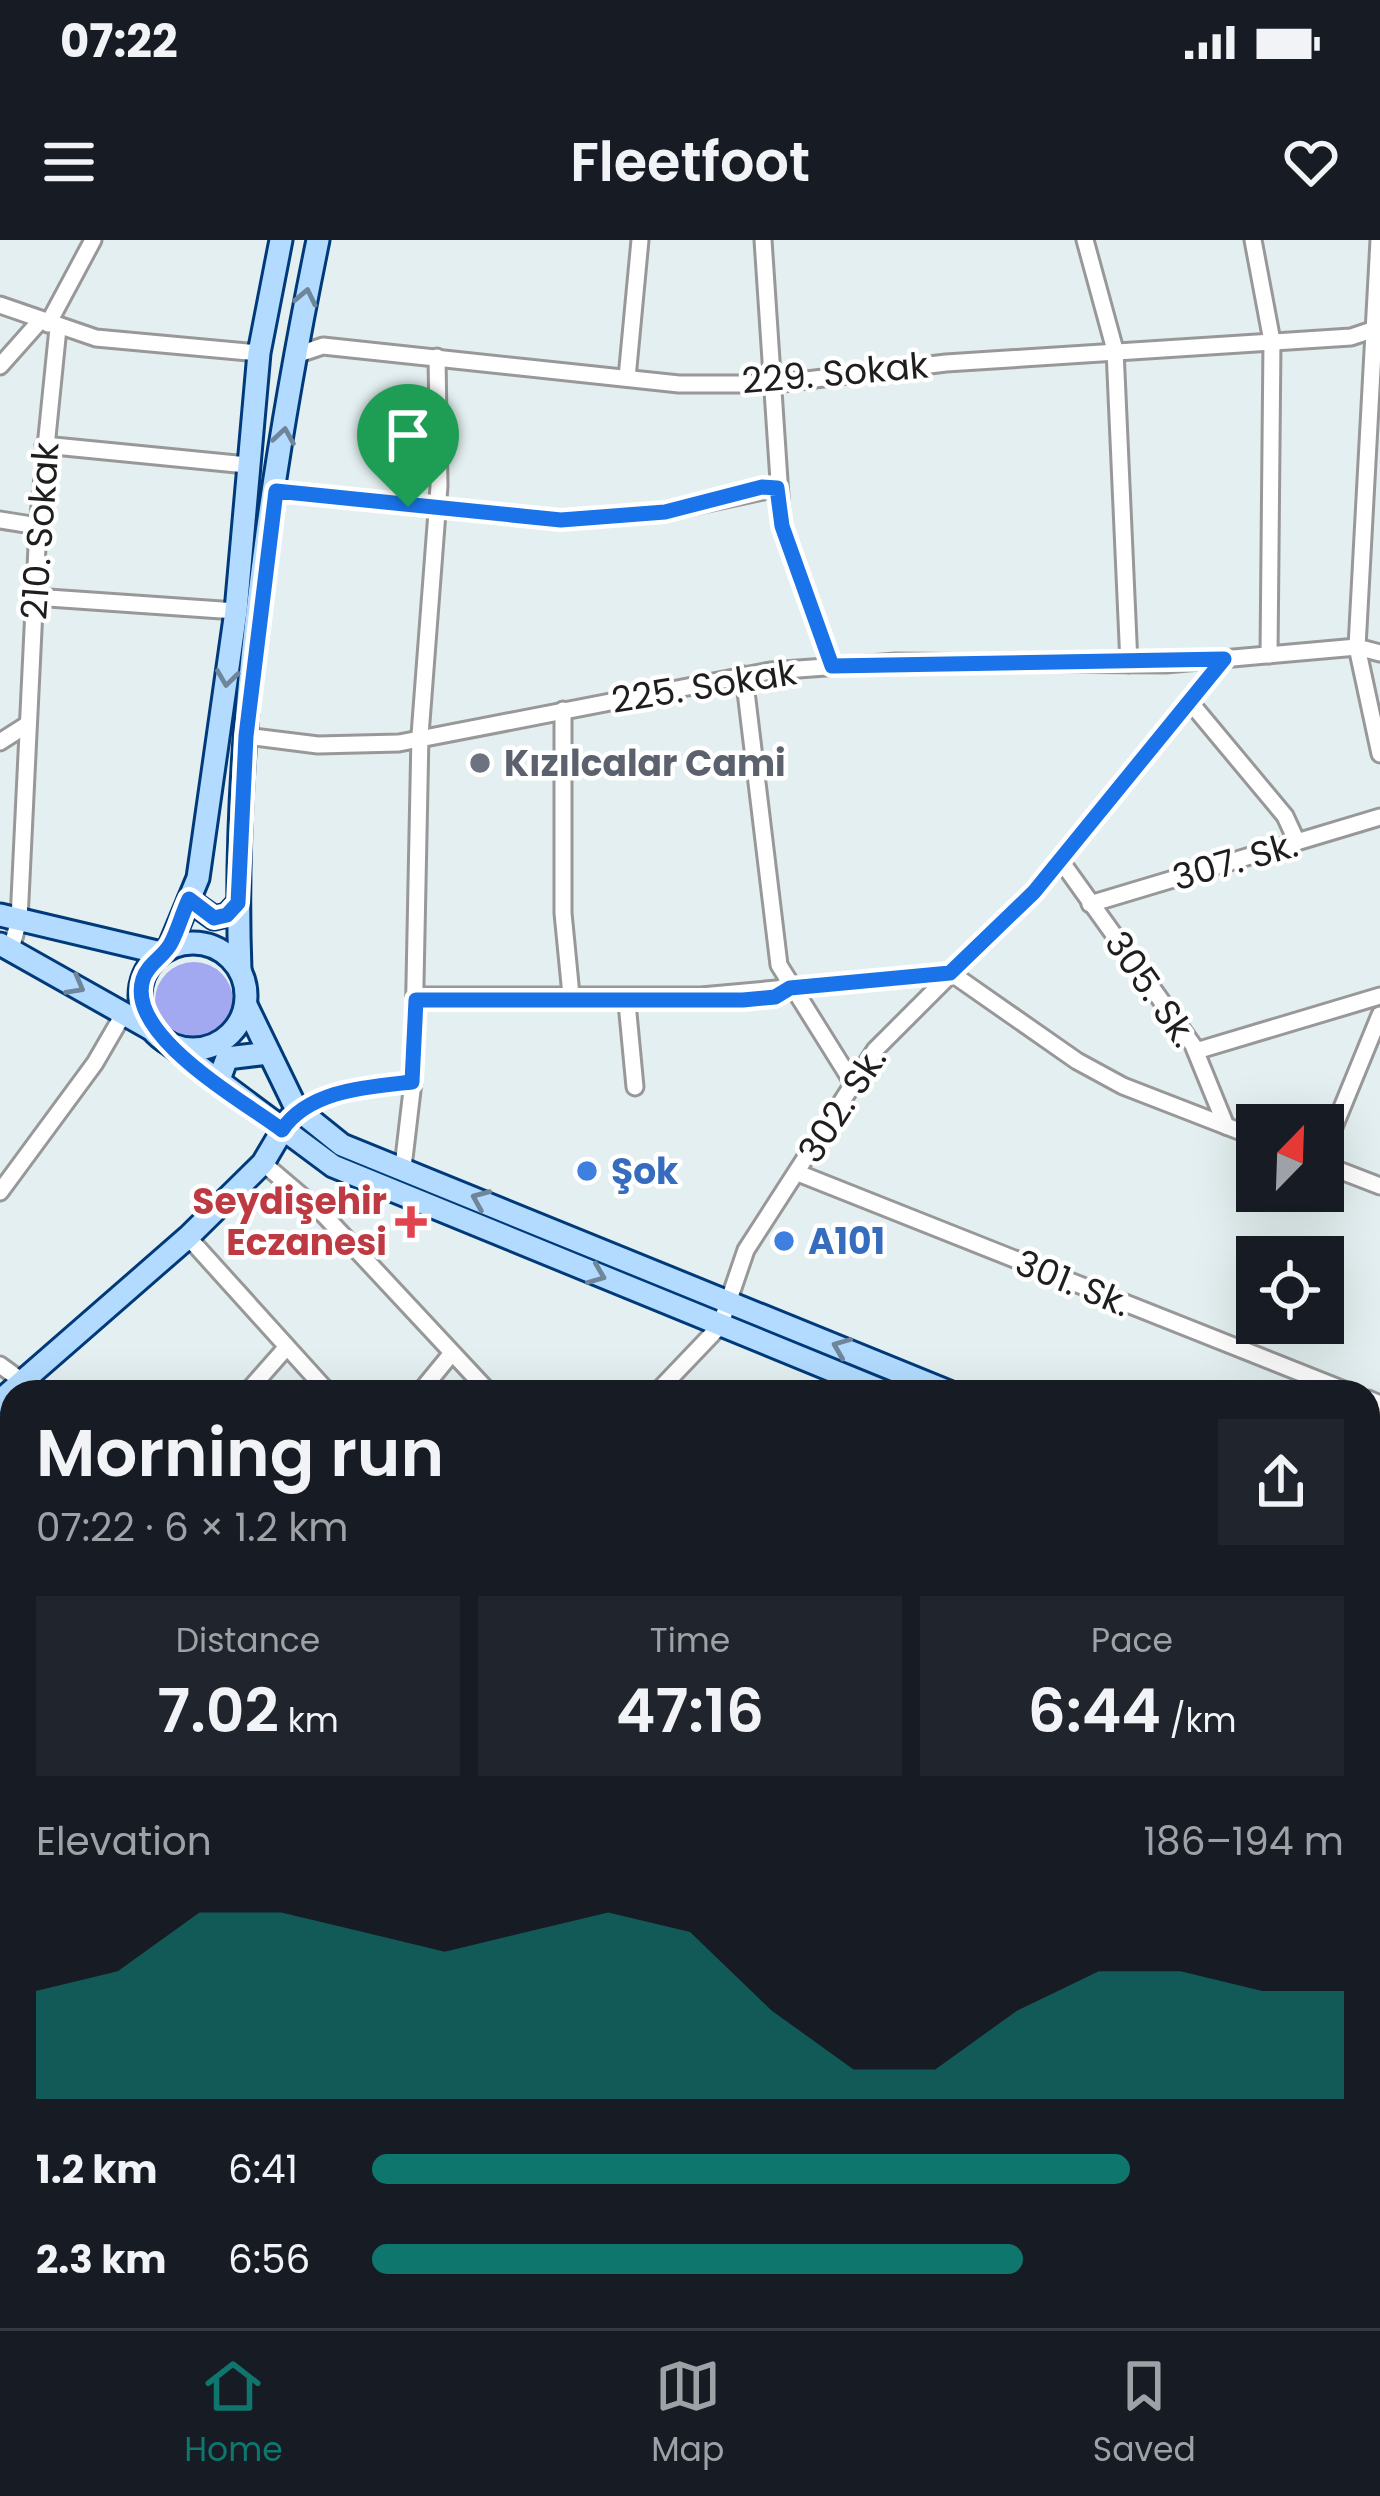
<!DOCTYPE html>
<meta charset="utf-8">
<style>
body{margin:0;font-family:Poppins,sans-serif;background:#20242c;color:#f1f3f6;height:100vh;display:flex;flex-direction:column;font-size:45px;white-space:nowrap}
*{box-sizing:border-box;margin:0}
p{font-size:39px;color:#9ea1a6}
.icon{flex:none;width:66px;height:66px;fill:none;stroke:currentColor;stroke-width:2;stroke-linecap:round;stroke-linejoin:round}
.map{position:relative;flex:1;overflow:hidden}
.side{position:absolute;left:0px;top:1140px;width:1380px;height:948px;display:flex;flex-direction:column;background:#171b24;border-radius:36px 36px 0 0;box-shadow:0 12px 48px #0002}
.side>*{flex:none}
.needle{width:78px;rotate:23deg}
.controls{position:absolute;left:1236px;top:864px;display:grid;gap:24px}
.controls a{display:grid;place-items:center;width:108px;height:108px;border-radius:0px;background:#171b24;box-shadow:0 12px 48px #0002;font-size:60px}
.pin{position:absolute;display:grid;place-items:center;width:102px;height:102px;color:#fff;margin:-123px -51px;border-radius:50% 50% 50% 0;rotate:-45deg;box-shadow:0 0 12px #0007}
.pin .icon{rotate:45deg}
.round{display:grid;place-items:center;flex:none;width:126px;height:126px;border-radius:0px;background:#20242c}
.summary{display:flex;align-items:center;justify-content:space-between;height:204px;padding:0 36px}
h1{font-size:66px;font-weight:600;line-height:90px}
.stats{display:grid;grid-template-columns:repeat(3,1fr);gap:18px;height:204px;padding:12px 36px}
.stats div{display:grid;align-content:center;border-radius:0px;background:#20242c;text-align:center}
.stats b{font-size:60px;font-weight:600}
.stats small{font-size:33px;font-weight:400}
.stats p{font-size:33px}
.chart{height:336px;padding:24px 36px}
.chart p{display:flex;justify-content:space-between}
.chart svg{width:100%;height:216px;margin-top:12px;fill:#0f766e;opacity:.7}
ul{padding:0 36px;list-style:none;font-size:39px}
li{display:grid;grid-template-columns:192px 144px 1fr;align-items:center;height:90px}
li i{height:30px;border-radius:15px;background:#0f766e}
.status{display:flex;justify-content:space-between;align-items:center;height:84px;padding:0 60px;background:#171b24;direction:ltr}
.status svg{height:33px;fill:currentColor}
header{display:flex;justify-content:space-between;align-items:center;height:156px;padding:0 36px;background:#171b24;font-size:54px;font-weight:600}
.dock{display:flex;justify-content:space-around;align-items:center;height:168px;border-top:3px solid #363941;background:#171b24;font-size:33px;color:#9ea1a6}
.dock a{display:grid;justify-items:center;gap:6px}
.dock .on{color:#0f766e}
.map>svg:first-child{display:block}
.grass{fill:#a3a9f0}
.lines{fill:none;stroke-linecap:round;stroke-linejoin:round}
.street-casing{stroke:#989898;stroke-width:21}
.secondary-casing{stroke:#003a7a;stroke-width:27}
.street{stroke:#fff;stroke-width:15}
.secondary{stroke:#b2dbff;stroke-width:21}
.oneway{stroke:#6f869a}
.route-casing{stroke:#fff;stroke-width:24}
.route{stroke:#1a73e8;stroke-width:15}
.worship-dot{fill:#6b7280;stroke:#fff;stroke-width:4.5}
.shop-dot{fill:#3f7fe0;stroke:#fff;stroke-width:4.5}
.health-dot{fill:#e0444e;stroke:#fff;stroke-width:4.5}
.labels{text-anchor:middle;dominant-baseline:central;stroke-width:9;stroke-linejoin:round;paint-order:stroke}
.street-label{font-size:36px;fill:#1e1e1e;stroke:#fff}
.worship-label{font-size:36px;font-weight:bold;fill:#5b616d;stroke:#fff;text-anchor:start}
.shop-label{font-size:36px;font-weight:bold;fill:#366cbe;stroke:#fff;text-anchor:start}
.health-label{font-size:36px;font-weight:bold;fill:#be3a42;stroke:#fff;text-anchor:end}
</style>
<div class="status"><b>07:22</b><svg viewBox="0 0 49 12"><path d="M0 12V9h3v3zM5 12V6h3v6zM10 12V3h3v9zM15 12V0h3v12zM26 1h20v11H26zM47 4h2v5h-2z"/></svg></div>
<header><svg class="icon" aria-label="menu" viewBox="0 0 24 24"><path d="M4 6h16M4 12h16M4 18h16"/></svg>Fleetfoot<svg class="icon" aria-label="heart" viewBox="0 0 24 24"><path d="M12 20l-8-8c-3-5 5-10 8-4 3-6 11-1 8 4z"/></svg></header>
<div class="map">
<svg width="1380" height="2088" viewBox="0 0 1380 2088">
<rect width="100%" height="100%" fill="#e3eff0"/>
<!-- grass -->
<circle class="grass" cx="194" cy="761" r="39"/>
<g class="lines">
<defs>
<g id="street">
<polyline points="763,0 782,286 832,426"/>
<polyline points="1085,0 1115,110 1129,424"/>
<polyline points="1253,0 1272,101 1269,415"/>
<polyline points="1379,0 1357,407 1380,514"/>
<polyline points="0,65 96,98 259,113"/>
<polyline points="48,84 93,0"/>
<polyline points="296,115 323,106 679,144 774,144 946,123 1351,97 1375,89"/>
<polyline points="0,126 40,81"/>
<polyline points="627,138 640,0"/>
<polyline points="44,205 247,225"/>
<polyline points="276,251 561,280 665,272 777,248"/>
<polyline points="0,280 38,286"/>
<polyline points="34,357 236,371"/>
<polyline points="744,435 779,725 854,845"/>
<polyline points="1190,462 1285,576 1297,602"/>
<polyline points="563,470 563,673 571,755"/>
<polyline points="246,496 318,505 399,503 770,431 896,422 1166,424 1357,407 1380,413"/>
<polyline points="0,502 28,484"/>
<polyline points="1061,621 1193,805 1226,886"/>
<polyline points="1090,664 1380,577"/>
<polyline points="11,709 19,680 38,286 58,88"/>
<polyline points="416,756 701,756 951,733 1077,821 1123,846 1257,898"/>
<polyline points="627,763 635,847"/>
<polyline points="1196,811 1380,756"/>
<polyline points="296,868 360,848 413,842"/>
<polyline points="1323,914 1380,775"/>
<polyline points="263,923 324,975 489,1152"/>
<polyline points="1323,924 1380,946"/>
<polyline points="403,927 413,842 420,495 439,246 437,117"/>
<polyline points="798,933 1349,1152"/>
<polyline points="0,952 95,823 124,773"/>
<polyline points="188,997 328,1152"/>
<polyline points="0,1125 37,1152"/>
<polyline points="247,1152 285,1109"/>
<polyline points="420,1152 452,1113"/>
<polyline points="657,1152 720,1086 746,1010 875,810 1034,651 1224,419"/>
<polyline points="1368,1159 1380,1164"/>
<polyline points="1368,1244 1380,1220"/>
<polyline points="0,1335 12,1344"/>
<polyline points="1368,1465 1380,1469"/>
<polyline points="1368,1555 1380,1559"/>
<polyline points="0,1638 12,1657"/>
<polyline points="1368,1652 1380,1656"/>
<polyline points="0,1731 12,1724"/>
<polyline points="0,1883 12,1875"/>
<polyline points="1368,1928 1380,1914"/>
<polyline points="0,1985 12,2000"/>
<polyline points="82,2076 110,2088"/>
<polyline points="498,2076 507,2088"/>
<polyline points="826,2076 831,2088"/>
<polyline points="1049,2076 1057,2088"/>
<polyline points="57,2088 71,2076"/>
<polyline points="263,2088 298,2076"/>
<polyline points="926,2088 943,2076"/>
<polyline points="1237,2088 1247,2076"/>
</g>
<g id="secondary">
<polyline points="189,660 214,678 227,675 238,663"/>
<polyline points="0,675 161,713"/>
<circle cx="193" cy="756" r="53"/>
<polyline points="0,704 151,789"/>
<polyline points="169,708 198,638 236,371 259,113 281,0"/>
<path d="M240,730C231,497 271,229 318,0"/>
<polyline points="246,765 296,868 342,905 949,1152"/>
<polyline points="165,801 333,926 885,1152"/>
<polyline points="218,842 227,818 269,813"/>
<polyline points="0,1161 188,997 263,923 289,879"/>
<polyline points="1368,1321 1380,1326"/>
<polyline points="1368,1344 1380,1349"/>
</g>
</defs>
<!-- street casing -->
<use href="#street" class="street-casing"/>
<!-- secondary casing -->
<use href="#secondary" class="secondary-casing"/>
<!-- street -->
<use href="#street" class="street"/>
<!-- secondary -->
<use href="#secondary" class="secondary"/>
</g>
<!-- one-way arrows -->
<defs><path id="oneway-chevron" d="M-2-3.5L2.5 0L-2 3.5" fill="none" stroke-width="1.6" stroke-linecap="round" stroke-linejoin="round" transform="scale(3)"/></defs>
<g class="oneway">
<use href="#oneway-chevron" transform="translate(306 57) rotate(-78)"/>
<use href="#oneway-chevron" transform="translate(284 196) rotate(-81)"/>
<use href="#oneway-chevron" transform="translate(227 438) rotate(98)"/>
<use href="#oneway-chevron" transform="translate(76 746) rotate(29)"/>
<use href="#oneway-chevron" transform="translate(480 959) rotate(-157)"/>
<use href="#oneway-chevron" transform="translate(597 1035) rotate(22)"/>
<use href="#oneway-chevron" transform="translate(841 1107) rotate(-158)"/>
</g>
<g class="lines">
<defs>
<path id="route" d="M762,247L777,248L782,286L832,426L1224,419L1034,652L950,733L790,748L775,757L743,760H416L412,842C367,847 309,850 282,890C242,860 125,795 143,739C148,723 164,717 171,703C178,690 182,674 189,659L214,678L227,675L238,663L246,496L276,251L561,280L665,272Z"/>
</defs>
<!-- route casing -->
<use href="#route" class="route-casing"/>
<!-- route -->
<use href="#route" class="route"/>
</g>
<!-- markers -->
<circle class="worship-dot" cx="480" cy="523" r="12"/>
<g class="shop-dot">
<circle cx="587" cy="931" r="12"/>
<circle cx="784" cy="1001" r="12"/>
</g>
<path class="health-dot" d="M405 964h12v12h12v12h-12v12h-12v-12h-12v-12h12z"/>
<g class="labels">
<!-- street labels -->
<g class="street-label">
<text transform="translate(835 133) rotate(-5)">229. Sokak</text>
<text transform="translate(40 291) rotate(-86)">210. Sokak</text>
<text transform="translate(704 446) rotate(-9)">225. Sokak</text>
<text transform="translate(1235 621) rotate(-16)">307. Sk.</text>
<text transform="translate(1151 749) rotate(55)">305. Sk.</text>
<text transform="translate(842 865) rotate(-57)">302. Sk.</text>
<text transform="translate(1073 1043) rotate(22)">301. Sk.</text>
</g>
<!-- worship labels -->
<g class="worship-label">
<text x="504" y="523">Kızılcalar Cami</text>
</g>
<!-- shop labels -->
<g class="shop-label">
<text x="611" y="931">Şok</text>
<text x="808" y="1001">A101</text>
</g>
<!-- health labels -->
<g class="health-label">
<text x="387" y="961">Seydişehir<tspan x="387" dy="41">Eczanesi</tspan></text>
</g>
</g>
</svg>
<div class="controls">
<a><svg class="needle" viewBox="-14 -14 28 28"><path d="M0-13l5 13h-10z" fill="#e53935"/><path d="M0 13l5-13h-10z" fill="#9ea1a6"/></svg></a>
<a><svg class="icon" aria-label="locate" viewBox="0 0 24 24"><circle cx="12" cy="12" r="6"/><path d="M12 2v4M12 18v4M2 12h4M18 12h4"/></svg></a>
</div>
<div class="pin" style="left:408px;top:267px;background:#1e9e55"><svg class="icon" aria-label="arrive" viewBox="0 0 24 24"><path d="M6 21V4h12l-3 4 3 4H6"/></svg></div>
<section class="side">
<div class="summary"><div><h1>Morning run</h1><p>07:22 · 6 × 1.2 km</p></div><a class="round"><svg class="icon" aria-label="share" viewBox="0 0 24 24"><path d="M12 15V3M7 8l5-5 5 5M5 13v7h14v-7"/></svg></a></div>
<div class="stats">
<div><p>Distance</p><b>7.02<small> km</small></b></div>
<div><p>Time</p><b>47:16</b></div>
<div><p>Pace</p><b>6:44<small> /km</small></b></div>
</div>
<div class="chart"><p><span>Elevation</span>186–194 m</p>
<svg viewBox="0 0 160 44" preserveAspectRatio="none"><path d="M0 44V22L10 18L20 6L30 6L40 10L50 14L60 10L70 6L80 10L90 26L100 38L110 38L120 26L130 18L140 18L150 22L160 22V44z"/></svg>
</div>
<ul>
<li><b>1.2 km</b>6:41<i style="width:78%"></i></li>
<li><b>2.3 km</b>6:56<i style="width:67%"></i></li>
</ul>
</section>
</div>
<nav class="dock">
<a class="on"><svg class="icon" aria-label="home" viewBox="0 0 24 24"><path d="M3 11l9-7 9 7M6 9v11h12V9"/></svg>Home</a>
<a><svg class="icon" aria-label="map" viewBox="0 0 24 24"><path d="M3 6l6-2 6 2 6-2v14l-6 2-6-2-6 2zM9 4v14M15 6v14"/></svg>Map</a>
<a><svg class="icon" aria-label="saved" viewBox="0 0 24 24"><path d="M7 4h10v16l-5-4-5 4z"/></svg>Saved</a>
</nav>
